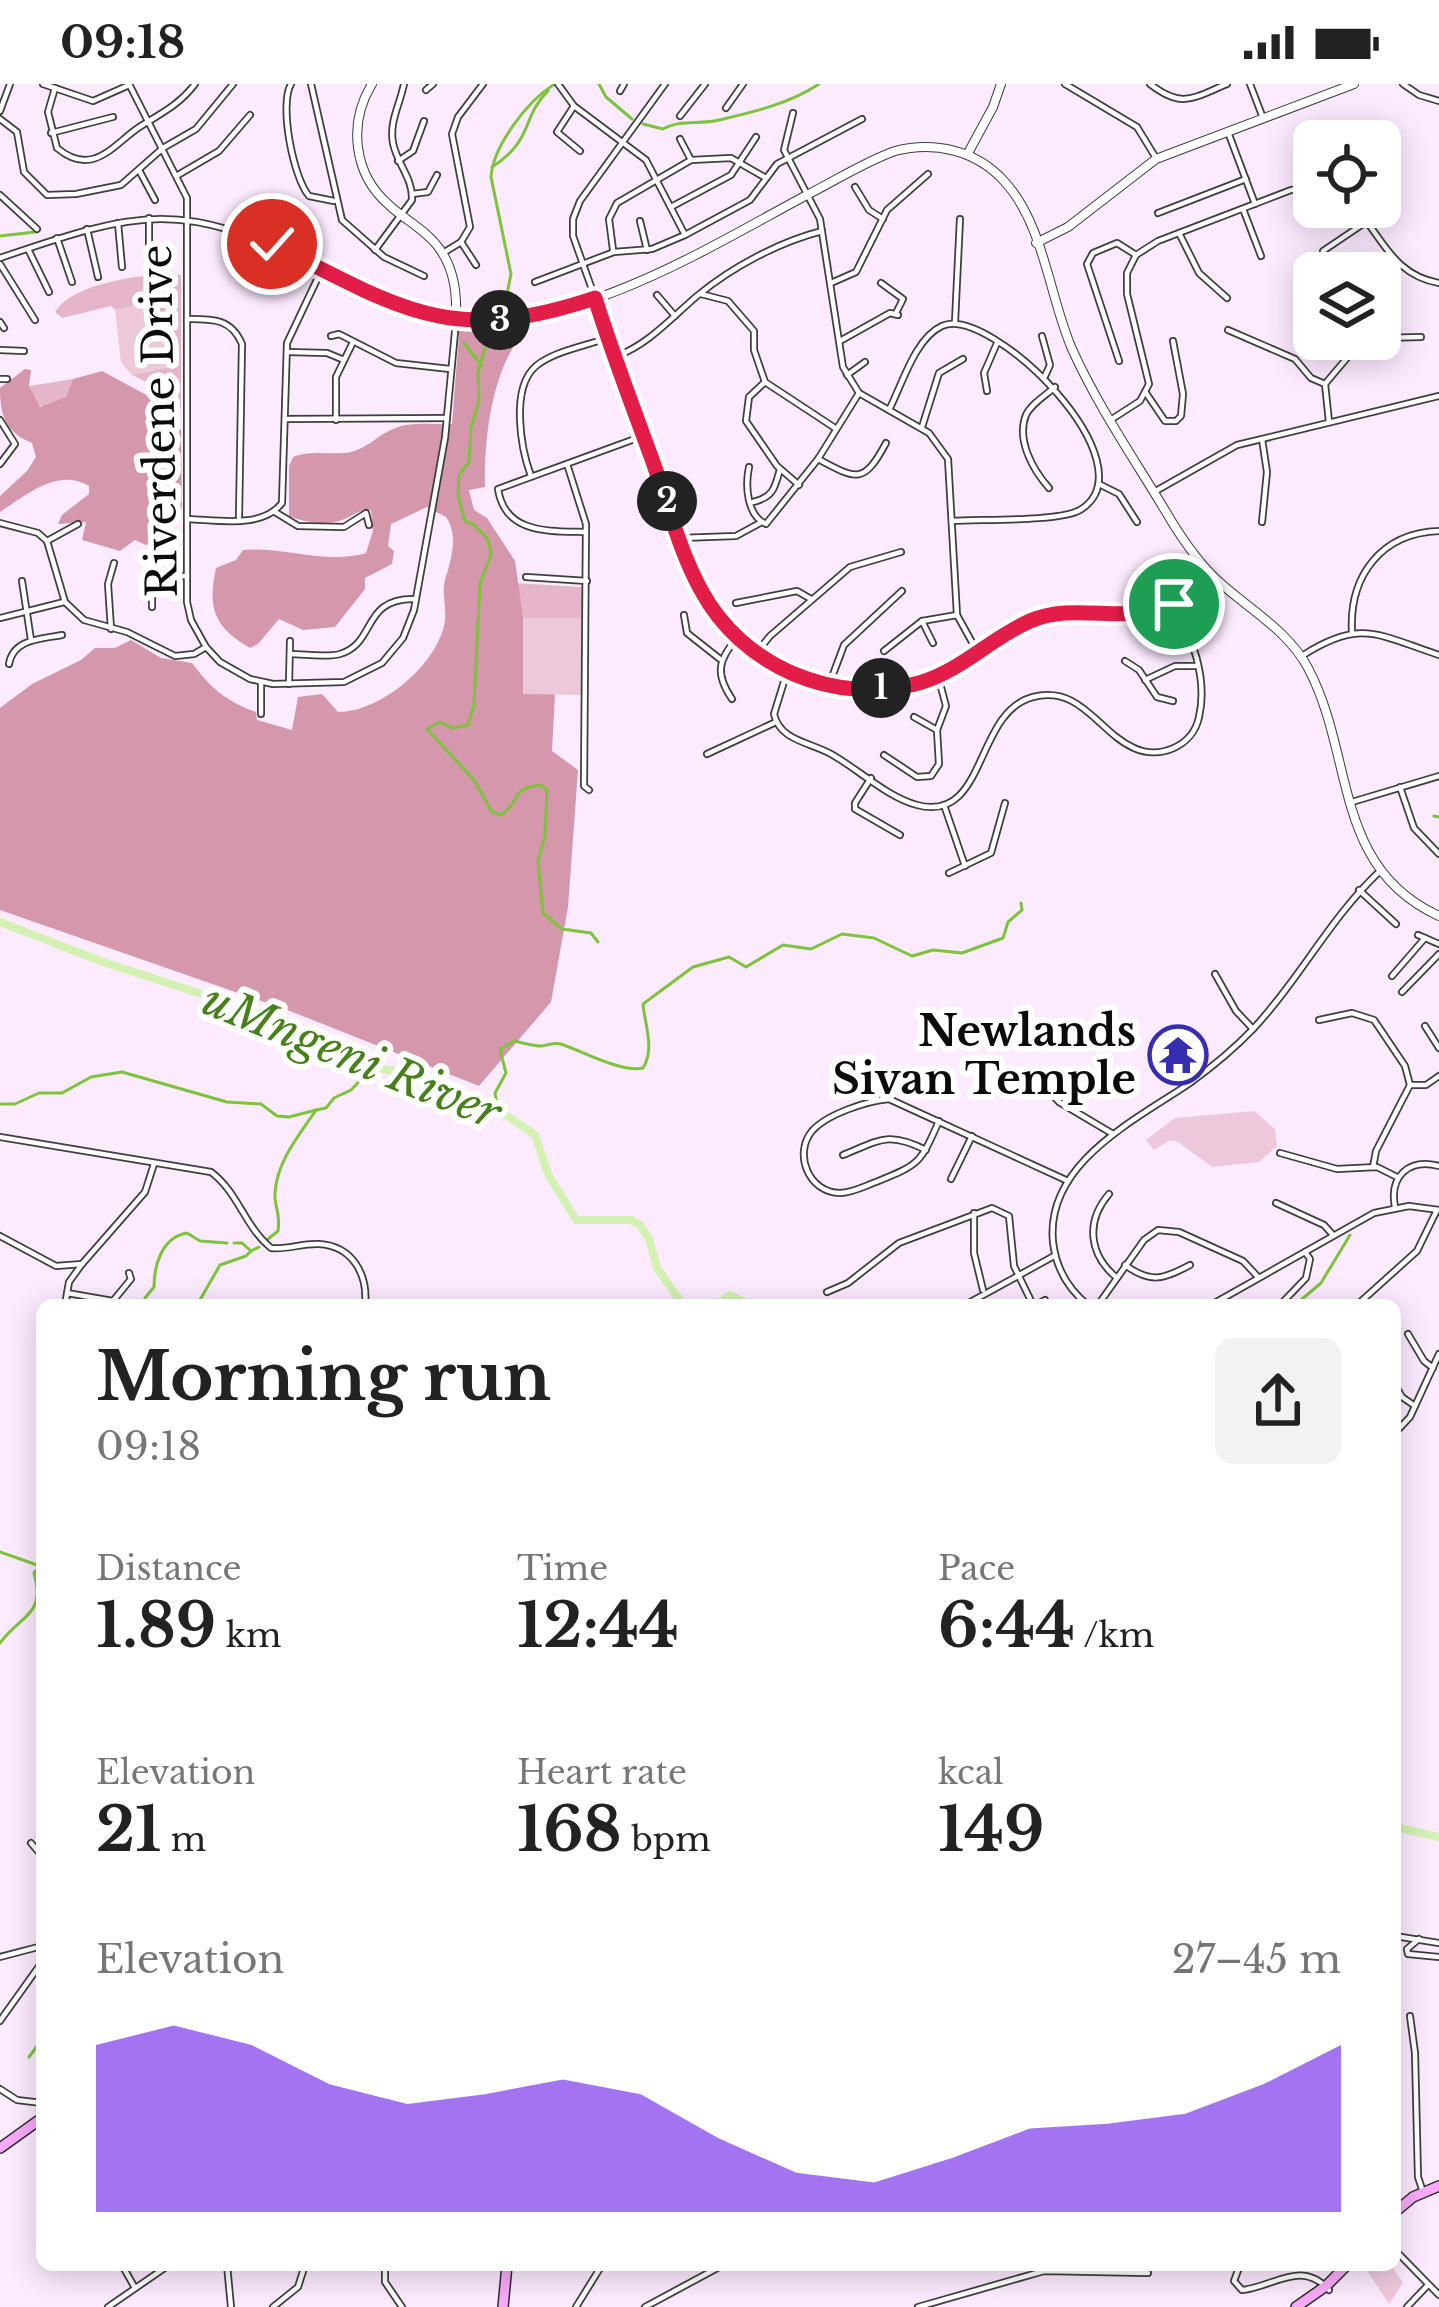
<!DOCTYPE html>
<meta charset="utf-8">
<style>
body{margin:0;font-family:"Libre Baskerville",serif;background:#f2f2f2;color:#222;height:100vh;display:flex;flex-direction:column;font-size:45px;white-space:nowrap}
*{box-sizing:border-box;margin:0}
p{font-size:39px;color:#767676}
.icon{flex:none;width:66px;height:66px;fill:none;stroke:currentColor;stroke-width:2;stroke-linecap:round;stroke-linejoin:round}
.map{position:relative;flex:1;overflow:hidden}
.drawer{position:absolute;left:36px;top:1215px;width:1365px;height:972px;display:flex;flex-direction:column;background:#fff;border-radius:18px;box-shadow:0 6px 30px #0003}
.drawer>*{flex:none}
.buttons{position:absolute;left:1293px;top:36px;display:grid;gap:24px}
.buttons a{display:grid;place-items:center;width:108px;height:108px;border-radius:18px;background:#fff;box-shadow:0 6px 30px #0003;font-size:60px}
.pin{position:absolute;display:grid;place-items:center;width:102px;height:102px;color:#fff;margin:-51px;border:6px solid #fff;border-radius:50%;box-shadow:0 3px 12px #0007}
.km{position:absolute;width:60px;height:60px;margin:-30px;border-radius:50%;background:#222;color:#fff;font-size:33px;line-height:60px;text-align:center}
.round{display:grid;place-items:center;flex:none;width:126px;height:126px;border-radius:18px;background:#f2f2f2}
.summary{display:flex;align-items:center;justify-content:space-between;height:204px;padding:0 60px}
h1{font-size:66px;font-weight:800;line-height:90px}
.figures{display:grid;grid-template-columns:repeat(3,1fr);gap:18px;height:204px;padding:12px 60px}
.figures div{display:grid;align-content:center}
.figures b{font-size:60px;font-weight:800}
.figures small{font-size:33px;font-weight:400}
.figures p{font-size:33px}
.chart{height:336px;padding:24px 60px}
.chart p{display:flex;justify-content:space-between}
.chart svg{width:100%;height:216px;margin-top:12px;fill:#7c3aed;opacity:.7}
.status{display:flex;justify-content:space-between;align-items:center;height:84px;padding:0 60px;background:#fff;direction:ltr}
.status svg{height:33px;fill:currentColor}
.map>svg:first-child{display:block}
.green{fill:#e5b6c9}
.forest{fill:#d497ab}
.pitch{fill:#edc8db}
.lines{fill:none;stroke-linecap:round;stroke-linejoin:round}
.stream{stroke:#7ec33e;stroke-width:3}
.river{stroke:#d2f1b2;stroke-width:8}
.minor-casing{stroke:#3e3e3e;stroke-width:8}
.tertiary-casing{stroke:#3e3e3e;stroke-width:10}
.secondary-casing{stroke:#2d2d2d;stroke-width:12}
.minor{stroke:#fff;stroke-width:4.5}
.tertiary{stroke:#fff;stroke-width:8}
.secondary{stroke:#f9a9f9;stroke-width:9}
.route-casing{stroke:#fff;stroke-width:24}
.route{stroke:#e11d48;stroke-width:15}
.labels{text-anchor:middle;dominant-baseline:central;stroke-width:12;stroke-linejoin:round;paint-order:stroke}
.street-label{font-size:42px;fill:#0b0b0b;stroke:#fff}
.poi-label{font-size:42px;font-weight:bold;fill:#0b0b0b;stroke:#fff;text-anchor:end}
.water-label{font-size:45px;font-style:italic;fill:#48801b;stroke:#fff}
</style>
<div class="status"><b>09:18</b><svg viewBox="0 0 49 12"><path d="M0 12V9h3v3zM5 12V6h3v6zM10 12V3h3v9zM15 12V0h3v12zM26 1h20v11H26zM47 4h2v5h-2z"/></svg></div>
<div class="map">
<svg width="1439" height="2223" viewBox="0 0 1439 2223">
<rect width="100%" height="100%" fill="#fceafe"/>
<!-- green -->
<g class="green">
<path d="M157,190L181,191V325L172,324L154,302L132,291L170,283L158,218L115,226L111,222L62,234L55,228C72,201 126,194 157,190Z"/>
<polygon points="73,295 66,313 44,323 35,319 29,302"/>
<polygon points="515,499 582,503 582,534 523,534"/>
</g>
<!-- forest -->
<g class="forest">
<path d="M453,227L464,243L522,239L527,244C492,283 484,352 485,403L469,406L474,426L487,434L515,477L523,534V610H555L552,667L578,686L568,823L551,918L479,1002L290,927L0,826V624L32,600L81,576L95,564H115L131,556L161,574L192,579C210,603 225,617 256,628L257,636L292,646L298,613L322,610L338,628C380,628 434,583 444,542C448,526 441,509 445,496C451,476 459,452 446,433L427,423L391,440L388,462L394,467L392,480L365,494V505L335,543L303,546L279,535L258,560L250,564C212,542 208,522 216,484L236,476L243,466C284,462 327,481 366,469L373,447L371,426C356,426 354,432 342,436C326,442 304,438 289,432V382L293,373C312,365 331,372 351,368C368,364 378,351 393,345C412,337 432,341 452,340L459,251L451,243Z"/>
<path d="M25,285L31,286L29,302L40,323L66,313L73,295L102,287L152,314L162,334L181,345L182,432L165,436L158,457L146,461L135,456L120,467L82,456L86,438L58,440L62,431L89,410V402C58,383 25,412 0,428V412L27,387L36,373L32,359C5,348 0,331 0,304Z"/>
</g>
<!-- pitch -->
<g class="pitch">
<polygon points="157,218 170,283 132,291 121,278 115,226"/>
<polygon points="523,534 582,534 581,611 523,610"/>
<polygon points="1254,1027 1275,1045 1277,1062 1259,1078 1212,1083 1178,1058 1170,1056 1154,1066 1146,1056 1175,1034"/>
<polygon points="1368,2181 1391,2181 1403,2199 1389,2220 1366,2185"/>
</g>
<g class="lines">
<!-- stream -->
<g class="stream">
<polyline points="599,0 606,13 632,35"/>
<path d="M643,40L663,45C680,35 700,41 719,36C753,28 789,20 819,0"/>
<path d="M492,83C535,55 521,33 548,7"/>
<polyline points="0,152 35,148"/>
<path d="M495,223L507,210L511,190L491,93C493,62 528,16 555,0"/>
<path d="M489,250L478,288L479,317L471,344L469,378L459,391L458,412L465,437L474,441L488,455L491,471L480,499L474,621L468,641L452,644L440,638L427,645L474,696L492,728L501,731C521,719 509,704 541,701L547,706L545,751L538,777L543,829L562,845L591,849L598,858"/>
<polyline points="464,259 481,281"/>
<polyline points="1434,732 1439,733"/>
<polyline points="0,1020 15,1020 39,1009 62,1009 91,993 122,988 227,1018 261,1020 277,1032 289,1033 316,1026"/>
<path d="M486,1020H497L495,1009L506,989L500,966L514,957C524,959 532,962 542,962C548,961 555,958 561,960C582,967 622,989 643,984C655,965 645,942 643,920L693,883L729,873L746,883L783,861L811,865L842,850L874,854L912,872L933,866L962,869L1003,854L1008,838L1022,826L1021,819"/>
<path d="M268,1155L278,1147C281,1129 274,1123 275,1109C277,1077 298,1053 316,1026L326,1024L334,1014L351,1006L367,989L354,977"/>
<polyline points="234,1159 242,1159 251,1167 259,1163"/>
<path d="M145,1221V1214L154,1203C154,1181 162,1153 187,1149L200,1157L227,1159"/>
<polyline points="197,1221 220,1181 246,1172 251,1167"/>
<polyline points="1295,1221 1321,1199 1350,1151"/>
<polyline points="0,1468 37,1481"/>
<path d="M0,1559C21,1530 46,1532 34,1489L42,1479"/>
<polyline points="29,1973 41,1957 42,1940"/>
</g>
<!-- river -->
<g class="river">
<polyline points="0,838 103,878 266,931 304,953 318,954 333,961 339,969 364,982 393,987 497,1025 535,1051 548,1090 576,1136 631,1136 640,1141 649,1155 657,1184 683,1221"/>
<polyline points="717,1221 730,1211 751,1221"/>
<polyline points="1395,1743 1439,1753"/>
</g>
<defs>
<g id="minor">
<polyline points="43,0 93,17 127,2"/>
<path d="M291,0C279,21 293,93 309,112L334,117"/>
<polyline points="311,0 342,136 384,173 424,192"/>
<polyline points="558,0 574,22 646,76 685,151"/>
<path d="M665,0L580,117L573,135V152L693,489C735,579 841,634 937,592C973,576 1002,545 1040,533C1115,511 1136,560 1210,489"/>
<polyline points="1065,0 1137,43 1156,74"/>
<path d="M1150,0C1182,25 1193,14 1227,0"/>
<polyline points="1250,0 1263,34"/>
<polyline points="1403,0 1419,11 1439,17"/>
<path d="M55,4L48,28L57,64C94,95 115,58 141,42C162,29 180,20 195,0"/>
<polyline points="426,6 433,0"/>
<polyline points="620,7 624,0"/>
<polyline points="574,22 557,48 580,67"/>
<polyline points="726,24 743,0"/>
<polyline points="0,27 10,0"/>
<polyline points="793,29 784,66 820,135 843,283 859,309 929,349 948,375 957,531 978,569"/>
<polyline points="680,32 705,0"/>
<polyline points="0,35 17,48 24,88 47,111 76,110 121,101 163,64 196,45 233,0"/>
<polyline points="1228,48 1255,120"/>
<polyline points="51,49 113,33"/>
<polyline points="680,55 691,76"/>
<polyline points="398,77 413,67 424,37"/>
<polyline points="140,88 155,116"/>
<polyline points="178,91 219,67 250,31"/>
<polyline points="855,103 869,126 883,135"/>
<polyline points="412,110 428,108 437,91"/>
<polyline points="0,111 37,145"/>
<polyline points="671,123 731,91 756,53"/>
<path d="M1355,123C1383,154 1393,191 1439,199"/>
<polyline points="1243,125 1261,172"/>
<polyline points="1158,129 1246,95"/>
<polyline points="640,137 647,166"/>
<polyline points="118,139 122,183"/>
<polyline points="87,145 98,193"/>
<polyline points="1179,149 1199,189 1227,214"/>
<polyline points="57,154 72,198"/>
<polyline points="461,158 476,181"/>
<polyline points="28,165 49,208"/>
<path d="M375,166L412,116C413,94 397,80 393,59C389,38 400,20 404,0"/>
<polyline points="613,166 609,135 617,119 691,76 731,74 766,94"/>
<polyline points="443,169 461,158 470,143 452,50 458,33 483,0"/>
<path d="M0,174C140,126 182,115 318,183C363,206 405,229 456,237L445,354L414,526L403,554L382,579L344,598L273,600L250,595L220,578L206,563L191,536L187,518V114L129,0"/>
<polyline points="0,180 35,236"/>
<polyline points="149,182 149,134"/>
<polyline points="1329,189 1323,167 1366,138"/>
<polyline points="1378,189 1388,175"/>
<polyline points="535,198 614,168 652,165 685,151 750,116 777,80 862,35"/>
<polyline points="831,199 856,188 887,126 928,90"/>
<polyline points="881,199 903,215 896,229"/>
<polyline points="701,210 728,217 754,247 754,266 765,298 835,344"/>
<polyline points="657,211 675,232"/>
<path d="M187,235C212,235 231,234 242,260L239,433"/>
<polyline points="0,238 4,244"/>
<polyline points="955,238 960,135"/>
<polyline points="1228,246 1295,275 1311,294 1325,300"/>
<polyline points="331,252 339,250 396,279 450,285"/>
<polyline points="1042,252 1050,281 1045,292"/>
<polyline points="1380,254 1421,253"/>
<polyline points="840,257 890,229 898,231"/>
<polyline points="0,266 24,267"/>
<polyline points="287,268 327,269 344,276"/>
<path d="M615,273C649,260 670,235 697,212C732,183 779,158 822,147"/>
<polyline points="1119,277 1087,180 1093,169 1117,159 1136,171"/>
<polyline points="847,291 865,278"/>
<polyline points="0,295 7,295"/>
<polyline points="765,298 749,313 746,337 777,382 799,401"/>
<polyline points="987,307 984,289 997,259"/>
<polyline points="1146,309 1165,337 1176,337 1181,332 1183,310 1173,257"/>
<path d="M889,326C902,301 915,254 942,242C990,220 1154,381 1080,426C1059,438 979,435 952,437"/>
<polyline points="286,335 447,334"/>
<polyline points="1112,335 1140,317 1149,300 1127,210 1127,189 1136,171 1158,157 1291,106 1314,103"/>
<polyline points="0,336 15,360 0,380"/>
<polyline points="336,336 336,293 353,258"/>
<polyline points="1329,338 1325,300 1363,255"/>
<polyline points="922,343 939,289 963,275"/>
<path d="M818,375C857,396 864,400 886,359"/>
<polyline points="567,380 586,440 584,702 589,706"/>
<path d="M749,383C745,402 747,432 766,440L818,375L859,309"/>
<path d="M531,392C521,365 510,304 536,282C554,267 586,262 607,254"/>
<polyline points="1099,400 1119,410 1137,438"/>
<path d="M1049,404C1033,386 1016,356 1026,331C1031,320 1046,311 1055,303"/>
<polyline points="1154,408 1237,361 1439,312"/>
<path d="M753,418C774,413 775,403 780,385"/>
<polyline points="275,428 298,442 344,443 366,429 369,441"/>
<path d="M188,435C218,436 262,445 282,419L287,259L322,185"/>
<polyline points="1262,438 1267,388 1262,355"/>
<polyline points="0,439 38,449 47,457 65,518 84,536 127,548 175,572 194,570 206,563"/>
<path d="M585,448C548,447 505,450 498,405L643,352"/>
<polyline points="680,454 736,452 760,439"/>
<polyline points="47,457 78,440"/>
<polyline points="152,493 187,492"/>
<polyline points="526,493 587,497"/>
<polyline points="22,497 31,556"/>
<polyline points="736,519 797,507 811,515"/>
<polyline points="152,523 152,487"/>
<polyline points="684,531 687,549 720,575"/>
<polyline points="0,534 64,518"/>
<polyline points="922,537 933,559"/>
<polyline points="111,545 108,500 114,479"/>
<path d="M1352,548C1349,492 1381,449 1439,447"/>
<polyline points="884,567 922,537 957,531"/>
<polyline points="757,568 770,552 850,483 901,468"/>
<path d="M290,570C305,570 325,574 340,570C377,559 361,514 415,515"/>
<path d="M1302,572C1361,534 1378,551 1439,571"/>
<polyline points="1125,577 1139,586 1157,613 1173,617"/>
<path d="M9,580C13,555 41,555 62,551"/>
<path d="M787,588L774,630C780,657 810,658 831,670C858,685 887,713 917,721C987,740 974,628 1033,613C1081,601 1098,648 1134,664C1160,676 1193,662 1199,633C1208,595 1192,552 1174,520"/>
<polyline points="1145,596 1175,582 1196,582"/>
<polyline points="261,598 261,630"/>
<polyline points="289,600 290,557"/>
<polyline points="829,601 844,561 902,507"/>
<path d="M732,615C715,590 718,576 737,554"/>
<polyline points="914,633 937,646"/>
<polyline points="707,670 776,638"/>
<polyline points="884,671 917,693 931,692 939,680 937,646 946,622 938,592"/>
<polyline points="871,694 855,719 855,725 900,751"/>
<polyline points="1400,703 1414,744 1439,770"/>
<polyline points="1352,718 1439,692"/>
<polyline points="944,721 965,782"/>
<polyline points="949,789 991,769 1005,719"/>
<polyline points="1359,806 1396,840"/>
<polyline points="1418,851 1439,860"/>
<polyline points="1215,890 1236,927 1253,945"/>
<polyline points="1392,892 1425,854"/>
<polyline points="1402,908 1439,870"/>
<polyline points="1319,936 1352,929 1374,936 1405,982 1410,1001 1376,1067 1373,1083"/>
<polyline points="1425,942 1439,964"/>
<polyline points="1042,999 1059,1018 1113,1050"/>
<polyline points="1410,1001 1426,1001 1439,992"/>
<path d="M939,1037C920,1080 920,1080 876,1098C865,1102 852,1109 840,1109C809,1109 793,1070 812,1047C827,1030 867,1017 889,1015L1068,1097"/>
<path d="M0,1053L211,1088C238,1108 245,1143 271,1164C287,1166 302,1159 319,1160C353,1162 368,1191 365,1221"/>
<polyline points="1280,1069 1337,1085 1377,1083 1397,1093"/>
<path d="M843,1071C880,1056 888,1047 926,1066"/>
<polyline points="951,1095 972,1052"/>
<path d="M1109,1110C1085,1138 1089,1171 1117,1194"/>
<polyline points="1276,1119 1324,1141 1333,1151"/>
<path d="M1395,1123C1389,1092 1409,1074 1439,1082"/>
<polyline points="974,1129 974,1169 983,1206"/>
<polyline points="0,1152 56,1182 82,1180 145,1108 154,1080"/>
<path d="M1125,1181C1151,1200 1164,1195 1190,1181"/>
<polyline points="827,1208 848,1199 899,1159 992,1124 1009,1132 1014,1182 1033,1221"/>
<polyline points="67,1209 113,1217 131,1195 129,1189"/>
<polyline points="65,1221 69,1198 82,1180"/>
<polyline points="965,1221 1054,1172"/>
<polyline points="1036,1221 1045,1216"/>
<path d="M1088,1221C1068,1205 1056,1184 1053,1158C1045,1079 1136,1036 1190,999C1212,983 1234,965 1253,945C1300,895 1329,835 1380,787"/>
<polyline points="1098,1221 1144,1156 1158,1146 1179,1148 1243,1177 1258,1193"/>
<polyline points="1211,1221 1374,1129 1409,1122 1439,1126"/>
<polyline points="1280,1221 1306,1194 1310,1175 1305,1168"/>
<polyline points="1357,1221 1417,1167 1437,1126"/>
<polyline points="1408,1250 1424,1277 1433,1284"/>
<polyline points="1395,1301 1402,1313 1415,1322"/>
<polyline points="1395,1349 1410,1333 1439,1270"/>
<polyline points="1395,1368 1396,1370"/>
<polyline points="31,1759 42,1772"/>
<polyline points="1395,1852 1439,1859"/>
<polyline points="1419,1855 1407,1865 1408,1870 1439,1873"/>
<polyline points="0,1873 42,1862"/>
<polyline points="1410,1932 1415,1969 1418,2093 1422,2105"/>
<polyline points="0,1937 42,1878"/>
<polyline points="0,2005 17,2016 42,2019"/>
<polyline points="1395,2166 1439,2211"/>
<polyline points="122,2181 135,2204"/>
<polyline points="227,2181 231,2223"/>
<polyline points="385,2181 385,2198 402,2223"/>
<path d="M1240,2181L1234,2197L1242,2206C1274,2203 1301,2175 1329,2206"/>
<polyline points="108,2223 169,2181"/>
<polyline points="273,2223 298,2203 305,2181"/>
<polyline points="576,2223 602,2181"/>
<polyline points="645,2223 723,2181"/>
<polyline points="918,2223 1044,2187 1148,2189"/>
<polyline points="1407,2223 1428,2201"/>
</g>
<g id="tertiary">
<path d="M372,0C348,39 353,90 389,121C405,136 426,146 439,164C455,186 457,211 456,237C580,244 699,169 805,112C835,97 864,78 895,67C934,57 976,66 1004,97C1044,140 1049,212 1072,265C1099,325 1139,382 1172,438C1185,459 1199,479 1217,496C1247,524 1288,546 1308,584C1355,672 1332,783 1439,832"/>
<polyline points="967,71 993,23 1001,0"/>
<polyline points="1036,159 1068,143 1156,75 1354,0"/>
</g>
<g id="secondary">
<polyline points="0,2064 42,2034"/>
<polyline points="1395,2128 1413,2113 1439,2102"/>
<polyline points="503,2223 507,2181"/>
<polyline points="1296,2223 1326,2202 1347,2181"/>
</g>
</defs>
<!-- minor casing -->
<use href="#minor" class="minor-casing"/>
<!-- tertiary casing -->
<use href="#tertiary" class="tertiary-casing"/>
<!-- secondary casing -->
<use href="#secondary" class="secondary-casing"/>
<!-- minor -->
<use href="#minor" class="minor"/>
<!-- tertiary -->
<use href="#tertiary" class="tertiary"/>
<!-- secondary -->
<use href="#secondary" class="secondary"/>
</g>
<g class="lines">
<defs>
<path id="route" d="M272,160C400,224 449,263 595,214C612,269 633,323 653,378C668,420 679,466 701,506C742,583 835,622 919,599C961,587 991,554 1030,537C1076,517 1127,542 1174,520"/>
</defs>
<!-- route casing -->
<use href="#route" class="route-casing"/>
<!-- route -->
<use href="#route" class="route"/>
</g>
<!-- icons -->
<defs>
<symbol id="temple-ring" viewBox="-11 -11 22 22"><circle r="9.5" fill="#fff" stroke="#362db0" stroke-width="1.5"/><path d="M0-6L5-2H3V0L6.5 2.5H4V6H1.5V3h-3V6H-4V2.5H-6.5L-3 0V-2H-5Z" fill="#362db0"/></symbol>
</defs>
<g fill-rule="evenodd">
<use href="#temple-ring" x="1145" y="938" width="66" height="66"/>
</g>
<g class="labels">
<!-- street labels -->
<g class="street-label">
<text transform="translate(159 337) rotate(-91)">Riverdene Drive</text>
</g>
<!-- poi labels -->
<g class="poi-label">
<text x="1136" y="947">Newlands<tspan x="1136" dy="48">Sivan Temple</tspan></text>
</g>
<!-- water labels -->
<g class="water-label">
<text transform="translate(352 972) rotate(22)">uMngeni River</text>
</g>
</g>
</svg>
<div class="buttons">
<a><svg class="icon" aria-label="locate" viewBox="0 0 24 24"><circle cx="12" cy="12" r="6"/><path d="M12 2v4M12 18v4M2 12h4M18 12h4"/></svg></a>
<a><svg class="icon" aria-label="layers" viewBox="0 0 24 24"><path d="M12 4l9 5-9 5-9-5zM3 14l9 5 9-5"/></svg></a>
</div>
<div class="pin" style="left:1174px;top:520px;background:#1e9e55"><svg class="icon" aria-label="arrive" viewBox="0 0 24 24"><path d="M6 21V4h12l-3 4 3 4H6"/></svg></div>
<div class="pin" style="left:272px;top:160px;background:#d93025"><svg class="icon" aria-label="check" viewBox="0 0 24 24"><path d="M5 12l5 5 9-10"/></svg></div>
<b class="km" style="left:881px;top:604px">1</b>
<b class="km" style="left:667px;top:417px">2</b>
<b class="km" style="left:500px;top:236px">3</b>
<section class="drawer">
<div class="summary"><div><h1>Morning run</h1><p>09:18</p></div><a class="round"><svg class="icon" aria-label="share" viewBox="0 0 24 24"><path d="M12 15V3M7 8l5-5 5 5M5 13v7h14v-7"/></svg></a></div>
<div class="figures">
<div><p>Distance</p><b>1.89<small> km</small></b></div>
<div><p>Time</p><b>12:44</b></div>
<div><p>Pace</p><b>6:44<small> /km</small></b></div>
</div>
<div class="figures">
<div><p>Elevation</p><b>21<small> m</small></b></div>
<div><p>Heart rate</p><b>168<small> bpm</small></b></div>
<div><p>kcal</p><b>149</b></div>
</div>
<div class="chart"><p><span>Elevation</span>27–45 m</p>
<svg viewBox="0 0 160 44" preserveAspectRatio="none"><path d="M0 44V10L10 6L20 10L30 18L40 22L50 20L60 17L70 20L80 29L90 36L100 38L110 33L120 27L130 26L140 24L150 18L160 10V44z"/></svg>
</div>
</section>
</div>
